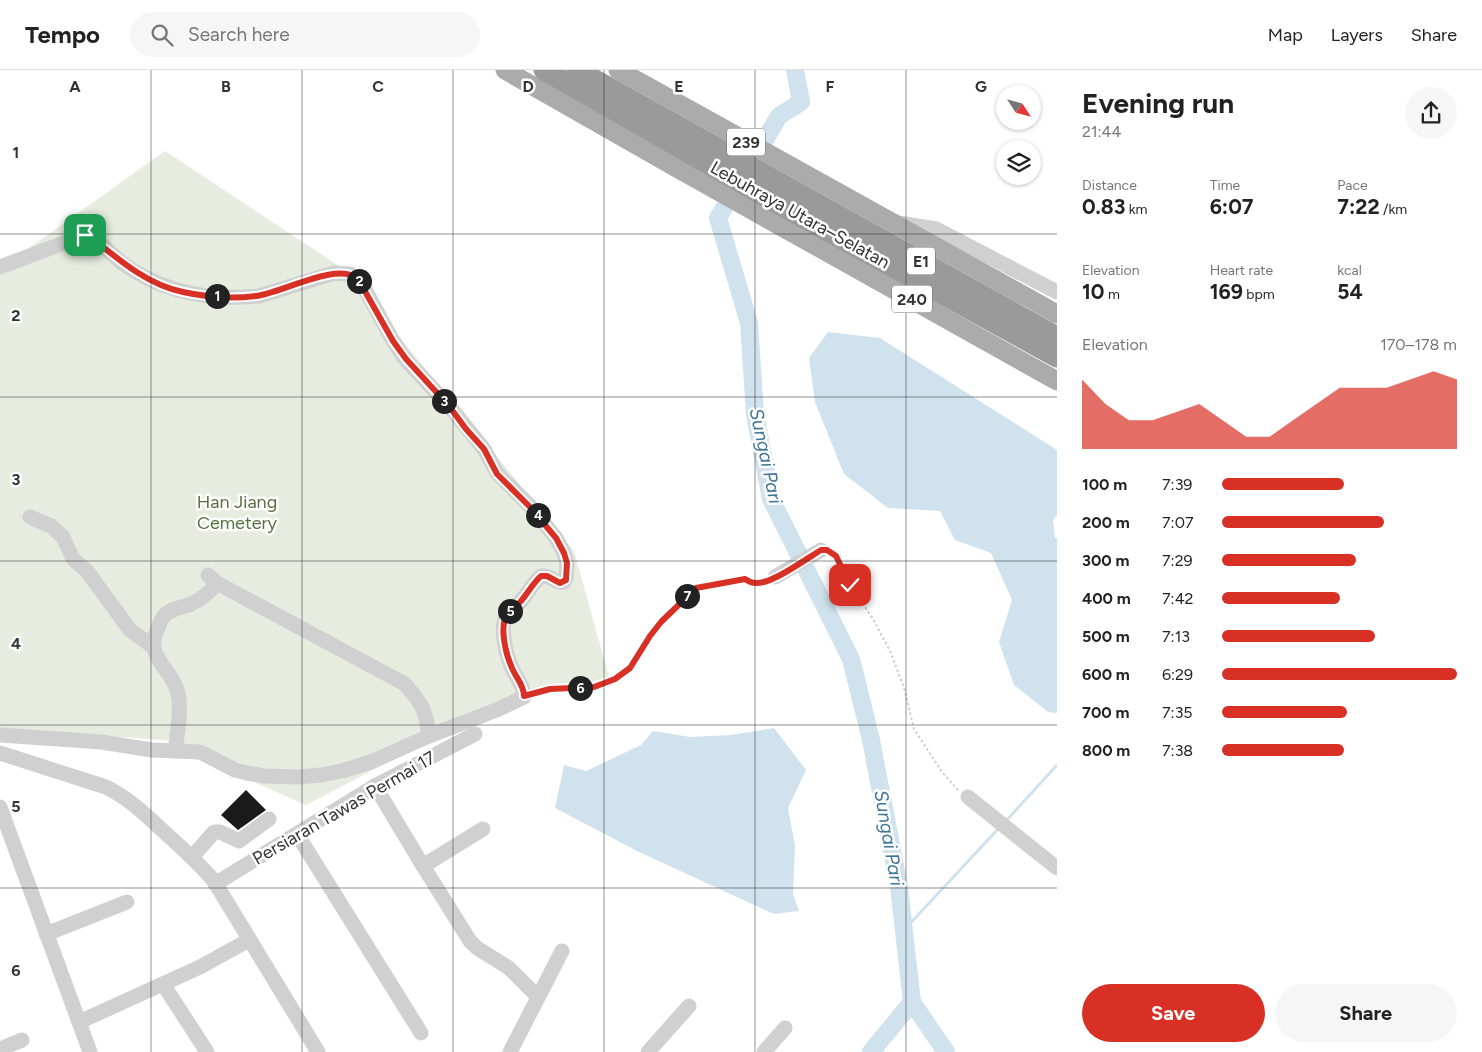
<!DOCTYPE html>
<meta charset="utf-8">
<style>
body{margin:0;font-family:Figtree,sans-serif;background:#f6f6f6;color:#222;height:100vh;display:flex;flex-direction:column;font-size:19px;white-space:nowrap}
*{box-sizing:border-box;margin:0}
p{font-size:16px;color:#767676}
.icon{flex:none;width:28px;height:28px;fill:none;stroke:currentColor;stroke-width:2;stroke-linecap:round;stroke-linejoin:round}
.map{position:relative;flex:1;overflow:hidden}
.panel{display:flex;flex-direction:column;background:#fff;width:425px}
.panel>*{flex:none}
.needle{width:32px;rotate:126deg}
.tools{position:absolute;left:996px;top:15px;display:grid;gap:10px}
.tools a{display:grid;place-items:center;width:45px;height:45px;border-radius:50%;background:#fff;box-shadow:0 1px 4px #0004;font-size:25px}
.pin{position:absolute;display:grid;place-items:center;width:42px;height:42px;color:#fff;margin:-21px;border-radius:10px;box-shadow:0 2px 8px #0006}
.km{position:absolute;width:25px;height:25px;margin:-12px;border-radius:50%;background:#222;color:#fff;font-size:14px;line-height:25px;text-align:center}
.round{display:grid;place-items:center;flex:none;width:52px;height:52px;border-radius:26px;background:#f6f6f6}
.summary{display:flex;align-items:center;justify-content:space-between;height:85px;padding:0 25px}
h1{font-size:28px;font-weight:700;line-height:38px}
.figures{display:grid;grid-template-columns:repeat(3,1fr);gap:8px;height:85px;padding:5px 25px}
.figures div{display:grid;align-content:center}
.figures b{font-size:21px;font-weight:700}
.figures small{font-size:14px;font-weight:400}
.figures p{font-size:14px}
.chart{height:140px;padding:10px 25px}
.chart p{display:flex;justify-content:space-between}
.chart svg{width:100%;height:90px;margin-top:5px;fill:#d93025;opacity:.7}
.primary-button{display:flex;gap:10px;margin-top:auto;padding:10px 25px}
.primary-button a{flex:1;height:58px;border-radius:30px;background:#d93025;color:#fff;font-size:20px;font-weight:700;line-height:58px;text-align:center}
.primary-button a+a{background:#f6f6f6;color:#222}
ul{padding:0 25px;list-style:none;font-size:16px}
li{display:grid;grid-template-columns:80px 60px 1fr;align-items:center;height:38px}
li i{height:12px;border-radius:6px;background:#d93025}
header{display:flex;align-items:center;gap:30px;box-sizing:border-box;height:70px;padding:0 25px;background:#fff;border-bottom:1px solid #e0e0e0}
header strong{font-size:24px}
nav{display:flex;gap:28px;margin-inline-start:auto;font-size:18px}
.search{width:350px;height:45px;background:#f6f6f6;display:flex;align-items:center;gap:12px;box-sizing:border-box;padding:0 18px;border-radius:28px;color:#767676;font-size:19px}
main{display:flex;flex:1;min-height:0}
.map>svg:first-child{display:block}
.green{fill:#e6ecdf}
.water{fill:#cfe2ee}
.lines{fill:none;stroke-linecap:round;stroke-linejoin:round}
.stream{stroke:#cfe2ee;stroke-width:3}
.river{stroke:#cfe2ee;stroke-width:18}
.building{fill:#1a1a1a}
.path{stroke:#cdcdcd;stroke-width:2;stroke-dasharray:2.5 2.5;stroke-linecap:butt}
.minor{stroke:#d0d0d0;stroke-width:15}
.major{stroke:#ababab;stroke-width:19}
.highway{stroke:#9a9a9a;stroke-width:21}
.route-casing{stroke:#fff;stroke-width:10}
.route{stroke:#d93025;stroke-width:6}
.grid{fill:none;stroke:#333;stroke-width:1;stroke-opacity:0.55}
.labels{text-anchor:middle;dominant-baseline:central;stroke-width:5;stroke-linejoin:round;paint-order:stroke}
.shield{fill:#fff;stroke:#707070;stroke-width:1}
.shield-label{font-size:16px;font-weight:bold;fill:#333}
.street-label{font-size:18px;fill:#333;stroke:#fff}
.park-label{font-size:18px;fill:#56703f;stroke:#fff}
.water-label{font-size:19px;font-style:italic;fill:#3f7597;stroke:#fff}
.grid-label{font-size:16px;text-anchor:middle;font-weight:bold;fill:#333;stroke:#fff;stroke-width:5;stroke-linejoin:round;paint-order:stroke}
</style>
<header>
<strong>Tempo</strong>
<div class="search"><svg class="icon" aria-label="search" viewBox="0 0 24 24"><circle cx="10" cy="10" r="6"/><path d="M15 15l6 6"/></svg>Search here</div>
<nav><a>Map</a><a>Layers</a><a>Share</a></nav>
</header>
<main>
<div class="map">
<svg width="1057" height="982" viewBox="0 0 1057 982">
<rect width="100%" height="100%" fill="#fff"/>
<!-- green -->
<polygon class="green" points="165,81 345,200 574,481 609,607 486,641 306,735 256,713 175,671 0,658 0,197 8,193"/>
<!-- water -->
<g class="water">
<polygon points="828,262 880,268 1057,380 1057,445 1053,450 1055,468 1057,468 1057,643 1048,642 1014,615 999,572 1012,530 991,483 955,470 940,441 888,438 844,404 815,332 809,288"/>
<polygon points="774,658 806,700 788,738 795,776 793,824 799,841 774,844 639,782 555,738 564,695 586,701 641,675 653,661 690,667 731,665"/>
</g>
<g class="lines">
<!-- stream -->
<g class="stream">
<polyline points="1005,752 1057,695"/>
<polyline points="904,860 999,758"/>
</g>
<!-- river -->
<g class="river">
<polyline points="753,90 779,46 801,32 795,0"/>
<polyline points="737,116 718,148 749,253 755,344 771,429 851,589 871,670 899,817 912,932 946,982"/>
<polyline points="871,982 912,932"/>
</g>
</g>
<!-- building -->
<polygon class="building" points="246,720 266,740 238,760 221,745"/>
<g class="lines">
<!-- path -->
<g class="path">
<polyline points="832,482 836,486 850,515 873,549 890,581 904,618 914,659 942,702 958,720"/>
<path d="M535,623C566,615 595,624 623,604C635,596 641,580 649,567C656,556 685,523 696,518C706,513 733,511 745,509L752,513L764,512"/>
</g>
<!-- minor -->
<g class="minor">
<polyline points="899,153 936,159 1057,222"/>
<path d="M0,197L85,165C99,169 111,184 122,193C162,222 210,231 259,226L334,203L350,204L362,214L393,271L405,289L449,336L484,379L497,403L531,437L556,468L564,483L567,493L566,508L564,512C555,514 550,504 541,506C533,513 528,523 521,531C517,536 511,539 507,545C499,557 506,585 512,598C516,608 524,615 524,627L499,639L429,666L373,691L342,701L321,705L298,707L265,706L247,703L235,700L200,682L152,680L101,672L0,665"/>
<polyline points="30,447 51,456 63,467 73,489 87,501 130,560 152,576"/>
<path d="M208,505L217,513L405,614C422,634 426,640 429,666"/>
<polyline points="775,507 821,480"/>
<path d="M175,681C177,665 182,640 178,624C173,599 144,587 157,560C159,556 161,550 164,546C171,538 181,538 191,534C202,529 210,522 217,513"/>
<path d="M0,683L106,717C128,728 144,743 161,759C180,776 198,792 214,811L318,982"/>
<polyline points="375,716 423,796 470,871 477,878 509,898 538,927"/>
<polyline points="968,727 1057,798"/>
<polyline points="0,737 90,982"/>
<polyline points="297,764 421,963"/>
<polyline points="192,787 214,762 220,762 239,771 269,749"/>
<polyline points="423,796 483,759"/>
<polyline points="215,814 375,716 475,664"/>
<polyline points="46,864 127,832"/>
<polyline points="163,914 207,982"/>
<polyline points="79,952 200,897 249,870"/>
<polyline points="0,979 22,970"/>
<polyline points="510,982 562,881"/>
<polyline points="648,982 689,936"/>
<polyline points="764,982 785,958"/>
</g>
<!-- major -->
<g class="major">
<polyline points="505,0 675,97 1057,311"/>
<polyline points="618,0 1057,244"/>
</g>
<!-- highway -->
<g class="highway">
<polyline points="544,0 775,132 1057,287"/>
<polyline points="577,0 1057,267"/>
</g>
</g>
<g class="lines">
<defs>
<path id="route" d="M85,165L92,168C119,190 148,215 183,222C206,227 233,229 256,226C282,223 338,191 358,209L393,271L406,289L449,336L466,359L484,379L497,404L530,437L556,468L564,483L567,493L566,510L560,513L547,506H541C533,513 528,523 521,531C517,536 511,539 507,545C499,557 506,585 512,598C516,608 524,615 524,626L550,619L594,617L615,609L630,598L650,566L661,552L694,520L696,518L745,509C748,511 751,513 756,513C772,514 806,489 821,480H827L836,486L850,515"/>
</defs>
<!-- route casing -->
<use href="#route" class="route-casing"/>
<!-- route -->
<use href="#route" class="route"/>
</g>
<!-- grid -->
<path class="grid" d="M151,0V982M302,0V982M453,0V982M604,0V982M755,0V982M906,0V982M0,164H1057M0,327H1057M0,491H1057M0,655H1057M0,818H1057"/>
<g class="labels">
<!-- shield labels -->
<g class="shield">
<rect x="727" y="58.5" width="38" height="27" rx="4"/>
<rect x="907" y="177.5" width="28" height="27" rx="4"/>
<rect x="892" y="215.5" width="40" height="27" rx="4"/>
</g>
<g class="shield-label">
<text x="746" y="72">239</text>
<text x="921" y="191">E1</text>
<text x="912" y="229">240</text>
</g>
<!-- street labels -->
<g class="street-label">
<text transform="translate(800 145) rotate(29)">Lebuhraya Utara–Selatan</text>
<text transform="translate(344 738) rotate(-30)">Persiaran Tawas Permai 17</text>
</g>
<!-- park labels -->
<g class="park-label">
<text x="237" y="432">Han Jiang<tspan x="237" dy="21">Cemetery</tspan></text>
</g>
<!-- water labels -->
<g class="water-label">
<text transform="translate(766 386) rotate(78)">Sungai Pari</text>
<text transform="translate(889 768) rotate(80)">Sungai Pari</text>
</g>
</g>
<g class="grid-label">
<text x="75" y="22">A</text>
<text x="226" y="22">B</text>
<text x="378" y="22">C</text>
<text x="528" y="22">D</text>
<text x="679" y="22">E</text>
<text x="830" y="22">F</text>
<text x="981" y="22">G</text>
<text x="16" y="88">1</text>
<text x="16" y="251">2</text>
<text x="16" y="415">3</text>
<text x="16" y="579">4</text>
<text x="16" y="742">5</text>
<text x="16" y="906">6</text>
</g>
</svg>
<div class="tools">
<a><svg class="needle" viewBox="-14 -14 28 28"><path d="M0-13l5 13h-10z" fill="#e53935"/><path d="M0 13l5-13h-10z" fill="#767676"/></svg></a>
<a><svg class="icon" aria-label="layers" viewBox="0 0 24 24"><path d="M12 4l9 5-9 5-9-5zM3 14l9 5 9-5"/></svg></a>
</div>
<div class="pin" style="left:85px;top:165px;background:#1e9e55"><svg class="icon" aria-label="arrive" viewBox="0 0 24 24"><path d="M6 21V4h12l-3 4 3 4H6"/></svg></div>
<div class="pin" style="left:850px;top:515px;background:#d93025"><svg class="icon" aria-label="check" viewBox="0 0 24 24"><path d="M5 12l5 5 9-10"/></svg></div>
<b class="km" style="left:217px;top:226px">1</b>
<b class="km" style="left:359px;top:211px">2</b>
<b class="km" style="left:444px;top:331px">3</b>
<b class="km" style="left:538px;top:445px">4</b>
<b class="km" style="left:510px;top:541px">5</b>
<b class="km" style="left:580px;top:618px">6</b>
<b class="km" style="left:687px;top:526px">7</b>
</div>
<section class="panel">
<div class="summary"><div><h1>Evening run</h1><p>21:44</p></div><a class="round"><svg class="icon" aria-label="share" viewBox="0 0 24 24"><path d="M12 15V3M7 8l5-5 5 5M5 13v7h14v-7"/></svg></a></div>
<div class="figures">
<div><p>Distance</p><b>0.83<small> km</small></b></div>
<div><p>Time</p><b>6:07</b></div>
<div><p>Pace</p><b>7:22<small> /km</small></b></div>
</div>
<div class="figures">
<div><p>Elevation</p><b>10<small> m</small></b></div>
<div><p>Heart rate</p><b>169<small> bpm</small></b></div>
<div><p>kcal</p><b>54</b></div>
</div>
<div class="chart"><p><span>Elevation</span>170–178 m</p>
<svg viewBox="0 0 160 44" preserveAspectRatio="none"><path d="M0 44V10L10 22L20 30L30 30L40 26L50 22L60 30L70 38L80 38L90 30L100 22L110 14L120 14L130 14L140 10L150 6L160 10V44z"/></svg>
</div>
<ul>
<li><b>100 m</b>7:39<i style="width:52%"></i></li>
<li><b>200 m</b>7:07<i style="width:69%"></i></li>
<li><b>300 m</b>7:29<i style="width:57%"></i></li>
<li><b>400 m</b>7:42<i style="width:50%"></i></li>
<li><b>500 m</b>7:13<i style="width:65%"></i></li>
<li><b>600 m</b>6:29<i style="width:100%"></i></li>
<li><b>700 m</b>7:35<i style="width:53%"></i></li>
<li><b>800 m</b>7:38<i style="width:52%"></i></li>
</ul>
<div class="primary-button"><a>Save</a><a>Share</a></div>
</section>
</main>
